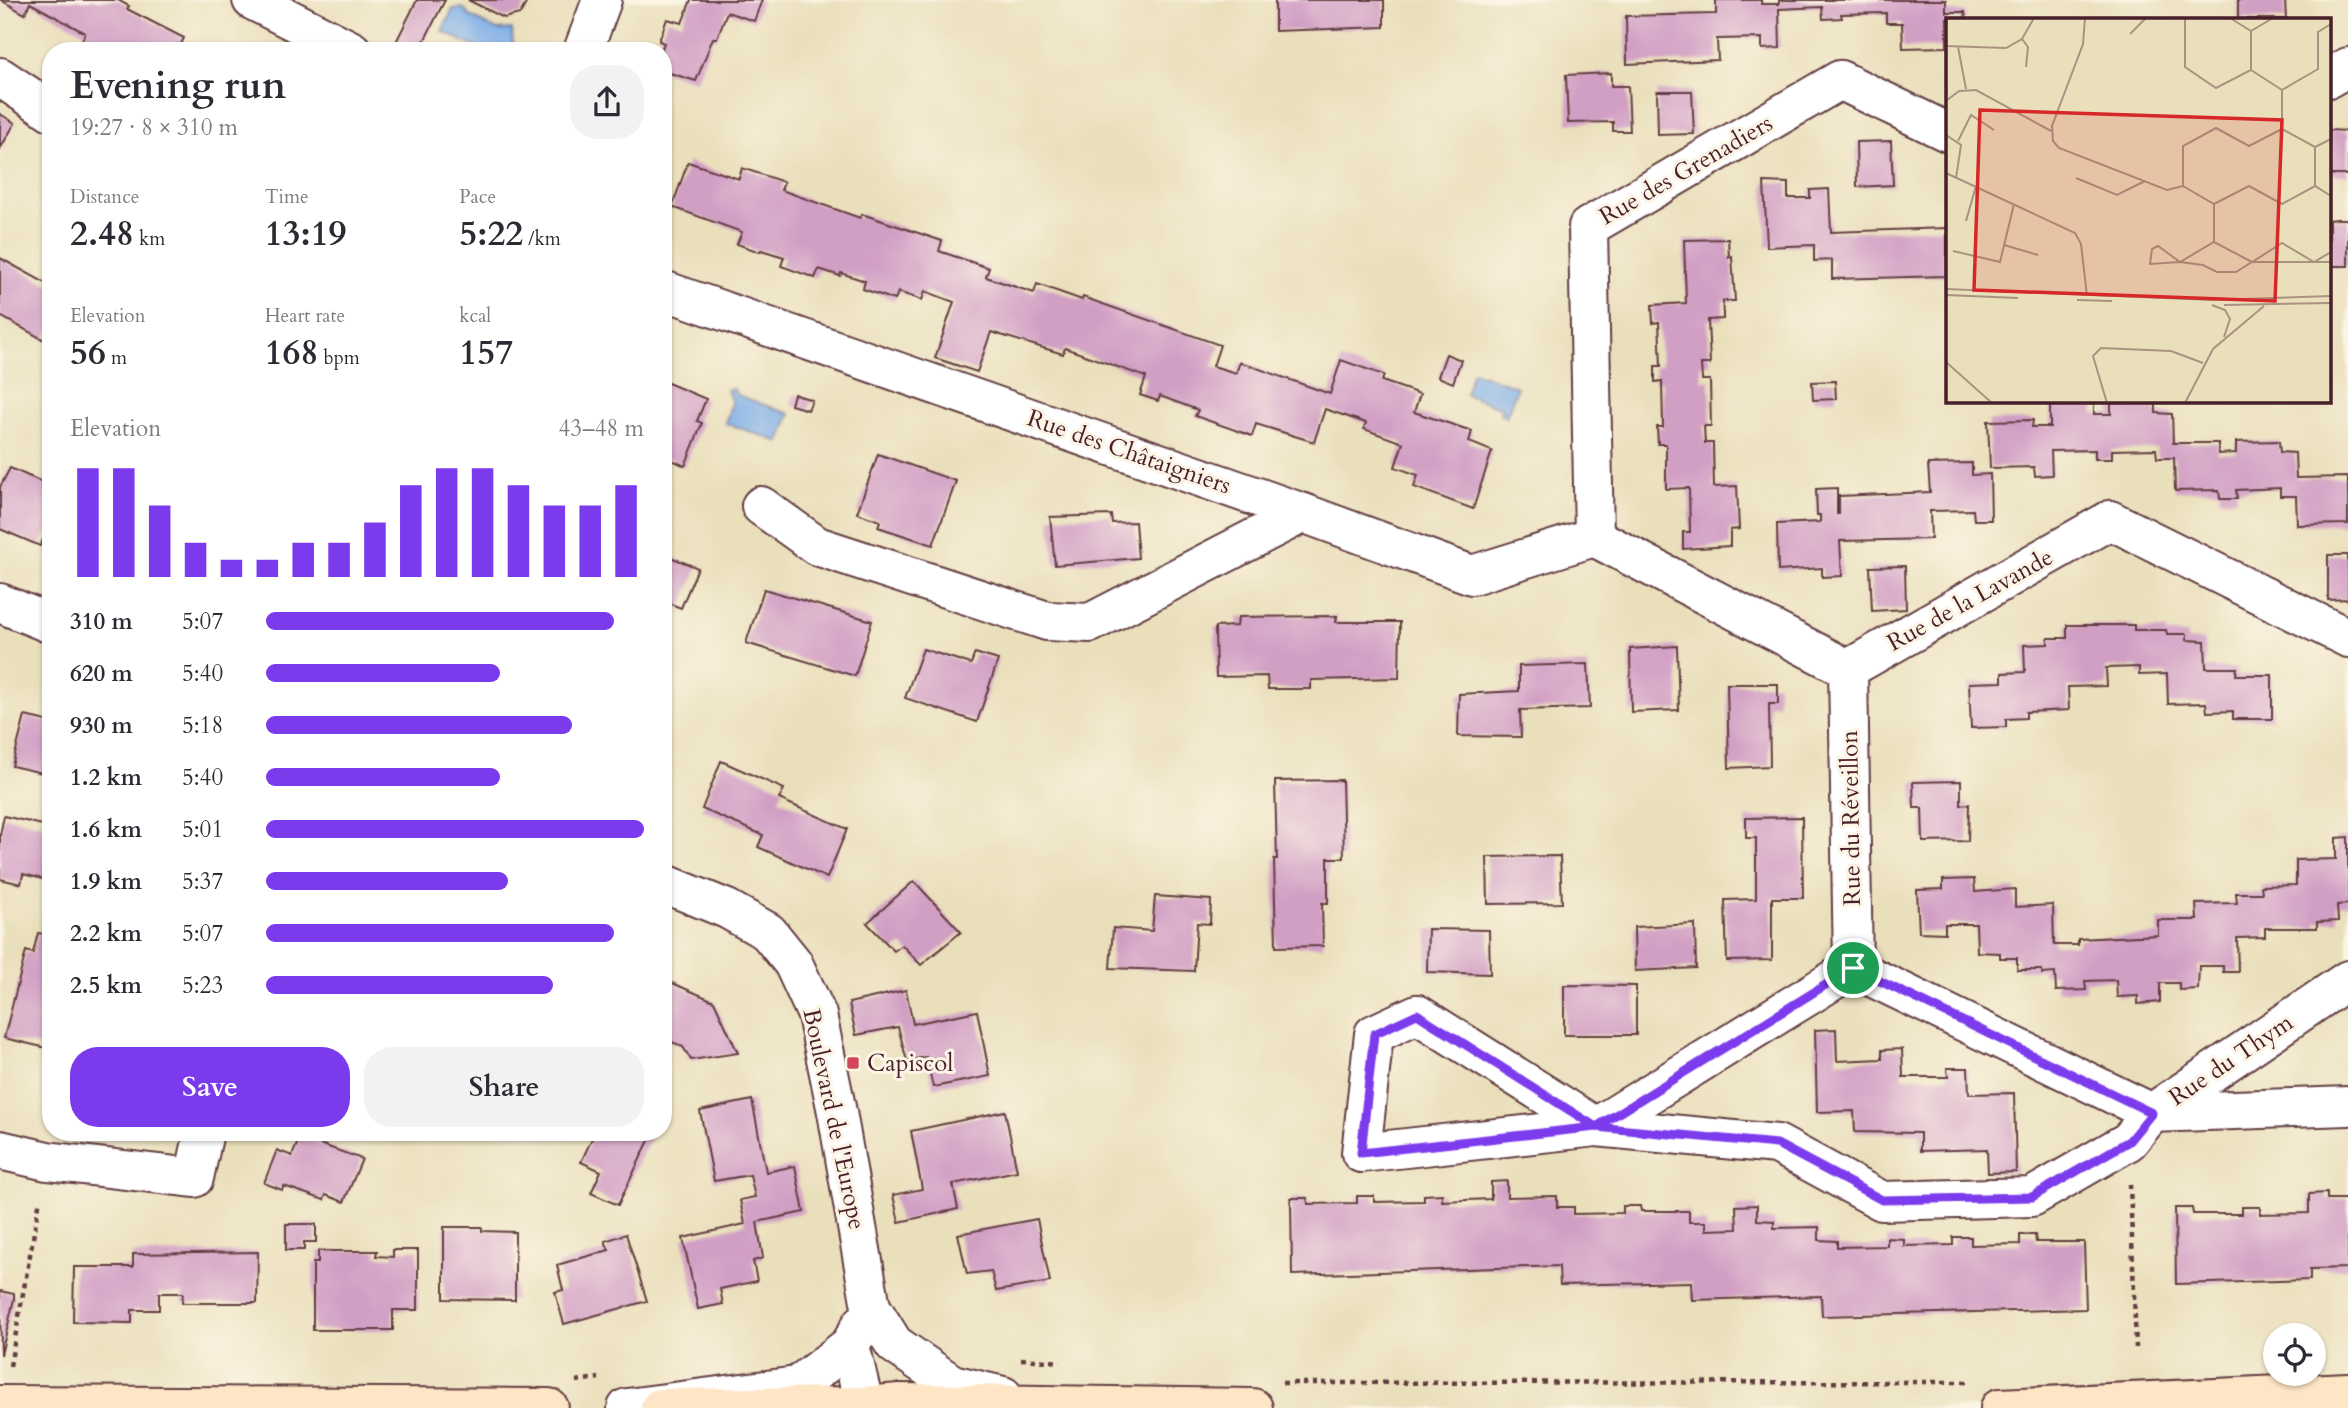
<!DOCTYPE html>
<meta charset="utf-8">
<style>
body{margin:0;font-family:Cardo,serif;background:#f2f2f3;color:#2b2b33;height:100vh;display:flex;flex-direction:column;font-size:26px;white-space:nowrap}
*{box-sizing:border-box;margin:0}
p{font-size:23px;color:#7c7c81}
.icon{flex:none;width:38px;height:38px;fill:none;stroke:currentColor;stroke-width:2;stroke-linecap:round;stroke-linejoin:round}
.map{position:relative;flex:1;overflow:hidden}
.details{position:absolute;left:42px;top:42px;width:630px;height:1099px;display:flex;flex-direction:column;background:#fff;border-radius:28px;box-shadow:0 2px 5px #0004}
.details>*{flex:none}
.buttons{position:absolute;left:2263px;top:1323px;display:grid;gap:14px}
.buttons a{display:grid;place-items:center;width:63px;height:63px;border-radius:50%;background:#fff;box-shadow:0 2px 5px #0004;font-size:35px}
.pin{position:absolute;display:grid;place-items:center;width:60px;height:60px;color:#fff;margin:-30px;border:4px solid #fff;border-radius:50%;box-shadow:0 2px 7px #0007}
.round{display:grid;place-items:center;flex:none;width:74px;height:74px;border-radius:28px;background:#f2f2f3}
.headline{display:flex;align-items:center;justify-content:space-between;height:119px;padding:0 28px}
h1{font-size:38px;font-weight:700;line-height:52px}
.figures{display:grid;grid-template-columns:repeat(3,1fr);gap:10px;height:119px;padding:7px 28px}
.figures div{display:grid;align-content:center}
.figures b{font-size:35px;font-weight:700}
.figures small{font-size:19px;font-weight:400}
.figures p{font-size:19px}
.chart{height:196px;padding:14px 28px}
.chart p{display:flex;justify-content:space-between}
.chart svg{width:100%;height:126px;margin-top:7px;stroke:#7c3aed;stroke-width:6}
.action{display:flex;gap:14px;margin-top:auto;padding:14px 28px}
.action a{flex:1;height:80px;border-radius:28px;background:#7c3aed;color:#fff;font-size:28px;font-weight:700;line-height:80px;text-align:center}
.action a+a{background:#f2f2f3;color:#2b2b33}
ul{padding:0 28px;list-style:none;font-size:23px}
li{display:grid;grid-template-columns:112px 84px 1fr;align-items:center;height:52px}
li i{height:18px;border-radius:9px;background:#7c3aed}
.map>svg:first-child{display:block}
.water{fill:#7bade7;stroke:#626689;stroke-width:2}
.building{fill:#d19ec4}
.lines{fill:none;stroke-linecap:round;stroke-linejoin:round}
.street-casing{stroke:#623c41;stroke-width:42}
.secondary-casing{stroke:#623c41;stroke-width:42}
.path{stroke:#623c41;stroke-width:4.5;stroke-dasharray:5 5;stroke-linecap:butt}
.street{stroke:#fff;stroke-width:38}
.secondary{stroke:#fee5c5;stroke-width:38}
.route-casing{stroke:#fff;stroke-width:14}
.route{stroke:#7c3aed;stroke-width:9}
.poi-dot{fill:#d1495b;stroke:#fcf5e5;stroke-width:2.5}
.labels{text-anchor:middle;dominant-baseline:central;stroke-width:6;stroke-linejoin:round;paint-order:stroke}
.street-label{font-size:24px;fill:#4a1f2b;stroke:#fcf5e5}
.poi-label{font-size:24px;fill:#4a1f2b;stroke:#fcf5e5;text-anchor:start}
.inset-road{fill:none;stroke:#aa9281;stroke-width:2}
.view{fill:#d62828;fill-opacity:0.15;stroke:#d62828;stroke-width:3.5}
.inset-edge{fill:none;stroke:#4a1f2b;stroke-width:3.5}
</style>
<div class="map">
<svg width="2348" height="1408" viewBox="0 0 2348 1408">
<rect width="100%" height="100%" fill="#fcf5e5"/>
<filter id="ink" filterUnits="userSpaceOnUse"><feTurbulence type="fractalNoise" baseFrequency=".0143" numOctaves="2"/><feDisplacementMap in="SourceGraphic" scale="14" xChannelSelector="R" yChannelSelector="G"/><feConvolveMatrix kernelMatrix="1 2 1 2 8 2 1 2 1" color-interpolation-filters="sRGB"/></filter>
<filter id="wash" filterUnits="userSpaceOnUse"><feTurbulence type="fractalNoise" baseFrequency=".00686" numOctaves="4" result="noise"/><feDisplacementMap in="SourceGraphic" scale="28" xChannelSelector="R" yChannelSelector="G"/><feGaussianBlur stdDeviation="1.57" result="paint"/><feColorMatrix in="noise" values="0 0 0 0 0 0 0 0 0 0 0 0 0 0 0 0 0 1.4 0 .05"/><feComposite in="paint" operator="in"/></filter>
<g filter="url(#wash)">
<rect width="100%" height="100%" fill="#eadfbb"/>
<!-- water -->
<g class="water">
<polygon points="461,8 466,10 468,15 497,30 512,29 513,47 477,48 442,31 453,9"/>
<polygon points="1473,371 1517,387 1506,417 1500,414 1502,408 1465,394"/>
<polygon points="733,388 737,395 790,414 780,442 725,423 732,402 727,390"/>
</g>
<g id="blocks">
<!-- building -->
<g class="building">
<polygon points="1,0 118,0 129,6 127,9 184,38 180,46 190,51 84,51 79,48 85,33 30,3 25,14"/>
<polygon points="417,0 445,0 419,51 408,51 395,44"/>
<polygon points="468,0 528,0 520,14 504,18"/>
<polygon points="691,0 762,0 754,21 727,12 717,38 713,38 696,81 663,71 663,51 661,51 664,43 659,41 667,19 682,23"/>
<polygon points="1275,0 1384,0 1384,27 1275,31"/>
<polygon points="1716,0 1761,0 1761,4 1779,4 1779,0 1946,0 1946,12 1965,12 1966,19 1947,19 1947,47 1903,48 1902,23 1886,23 1886,13 1841,14 1842,18 1823,19 1822,7 1779,9 1780,48 1762,49 1762,38 1717,39 1718,60 1627,64 1626,16 1716,14"/>
<polygon points="2238,0 2285,0 2286,19 2238,19"/>
<polygon points="1611,73 1611,86 1628,86 1630,131 1613,131 1613,122 1568,123 1566,75"/>
<polygon points="1657,91 1692,91 1694,134 1658,135"/>
<polygon points="0,114 15,123 0,149"/>
<polygon points="2329,130 2348,131 2348,175 2329,175"/>
<polygon points="1891,141 1893,185 1857,187 1856,142"/>
<polygon points="688,162 739,179 742,168 784,182 781,190 860,218 862,214 942,241 939,251 989,268 986,277 1034,293 1037,284 1082,300 1083,297 1220,345 1213,366 1236,373 1240,362 1330,394 1341,360 1384,375 1382,381 1420,394 1414,412 1472,431 1469,442 1492,451 1473,509 1414,487 1418,475 1395,467 1403,443 1364,429 1366,423 1325,409 1314,442 1256,424 1252,436 1195,416 1198,410 1160,396 1158,401 1140,395 1146,377 1065,348 1063,354 991,332 977,372 935,358 954,302 925,291 922,300 898,292 895,300 863,289 865,281 841,273 840,276 819,269 815,278 781,266 784,257 761,250 760,252 737,244 742,232 672,207"/>
<polygon points="1764,182 1788,183 1788,198 1810,198 1810,190 1829,189 1831,232 1947,228 1947,276 1832,279 1832,260 1814,261 1814,245 1767,247"/>
<polygon points="2337,219 2348,219 2348,266 2329,266 2329,220"/>
<polygon points="1728,239 1729,257 1732,256 1735,301 1723,301 1723,319 1708,320 1710,364 1701,364 1702,380 1710,380 1711,426 1704,426 1705,443 1713,443 1714,487 1737,486 1739,529 1730,530 1730,546 1683,549 1683,532 1690,532 1689,488 1666,489 1666,444 1658,444 1657,427 1663,427 1662,381 1655,382 1655,366 1661,366 1659,322 1653,323 1652,305 1686,303 1684,240"/>
<polygon points="0,258 51,286 51,327 44,340 0,316"/>
<polygon points="1446,354 1461,360 1453,383 1438,377"/>
<polygon points="663,381 706,399 697,421 702,423 685,466 663,456 665,438 663,437"/>
<polygon points="1835,381 1836,399 1813,400 1812,382"/>
<polygon points="794,394 812,400 808,410 791,405"/>
<polygon points="2156,402 2156,413 2172,414 2173,443 2218,443 2218,454 2236,453 2236,442 2279,441 2280,452 2295,453 2296,478 2348,477 2348,524 2297,525 2296,496 2280,496 2280,488 2236,490 2237,499 2220,499 2219,490 2175,491 2174,458 2157,458 2156,449 2112,450 2112,459 2095,459 2095,450 2051,451 2052,475 2035,476 2034,467 1990,468 1988,421 2033,420 2032,427 2050,427 2050,404 2094,404 2094,414 2111,414 2111,403"/>
<polygon points="878,454 956,481 933,545 878,527 880,521 857,513"/>
<polygon points="1972,463 1972,475 1990,474 1991,520 1974,520 1973,510 1930,511 1931,539 1840,541 1842,576 1822,577 1822,568 1778,571 1777,524 1820,522 1820,515 1817,515 1816,489 1837,488 1837,514 1839,514 1839,496 1930,492 1928,464"/>
<polygon points="10,468 51,486 51,523 40,546 0,529 0,487"/>
<polygon points="1111,515 1112,523 1135,522 1138,558 1055,565 1050,517"/>
<polygon points="663,554 698,568 681,608 663,601"/>
<polygon points="2328,555 2348,555 2348,599 2328,600"/>
<polygon points="1905,566 1906,609 1872,611 1870,567"/>
<polygon points="764,589 872,621 855,676 746,643"/>
<polygon points="1337,616 1336,622 1400,622 1399,678 1311,680 1311,689 1268,689 1267,676 1216,677 1215,627 1237,626 1238,617"/>
<polygon points="2067,625 2134,625 2134,630 2166,630 2167,634 2187,634 2187,640 2205,641 2206,668 2237,668 2236,675 2272,675 2272,719 2233,719 2233,711 2207,712 2206,703 2168,704 2167,674 2139,675 2139,667 2106,668 2107,686 2068,687 2069,710 2026,712 2026,718 2006,719 2006,727 1971,728 1969,683 2002,682 2002,673 2025,672 2024,645 2048,644 2048,638 2067,638"/>
<polygon points="1677,646 1679,710 1631,712 1630,649"/>
<polygon points="923,649 971,664 975,653 998,660 977,722 905,698"/>
<polygon points="1588,664 1590,708 1520,710 1521,737 1458,736 1459,694 1519,691 1519,666"/>
<polygon points="1727,684 1778,684 1778,704 1769,704 1770,766 1729,768"/>
<polygon points="25,716 51,722 51,775 12,766"/>
<polygon points="721,761 784,789 779,799 847,829 827,878 758,847 763,835 702,809"/>
<polygon points="1342,780 1344,858 1328,858 1328,903 1322,903 1323,946 1276,947 1274,859 1277,859 1275,781"/>
<polygon points="1961,781 1961,805 1969,804 1968,841 1923,842 1922,808 1914,808 1913,782"/>
<polygon points="4,816 51,827 51,881 23,874 21,884 0,879 0,835"/>
<polygon points="1802,817 1803,898 1772,898 1772,960 1727,961 1725,900 1756,899 1756,838 1746,838 1746,818"/>
<polygon points="2348,837 2348,904 2337,905 2338,921 2317,922 2317,928 2265,928 2265,937 2237,938 2238,972 2223,972 2223,966 2199,966 2198,989 2179,990 2179,983 2160,983 2160,1002 2138,1004 2138,996 2117,997 2116,980 2085,981 2086,990 2056,991 2055,973 2042,974 2042,970 2017,970 2017,958 2000,958 2000,953 1977,952 1976,924 1945,924 1945,933 1919,932 1917,890 1943,889 1943,880 1974,879 1975,892 2015,889 2015,907 2053,905 2054,945 2078,945 2078,939 2158,935 2158,920 2197,920 2196,904 2237,903 2236,893 2262,893 2261,886 2296,885 2296,860 2336,859 2336,838"/>
<polygon points="1560,856 1562,903 1488,904 1487,857"/>
<polygon points="914,881 961,932 921,965 902,945 894,951 867,923"/>
<polygon points="1155,896 1211,900 1210,924 1197,923 1194,971 1110,968 1113,928 1152,931"/>
<polygon points="1695,924 1696,968 1635,971 1634,927"/>
<polygon points="1428,929 1489,930 1490,974 1427,972"/>
<polygon points="38,933 51,935 51,1049 4,1038 26,951 33,953"/>
<polygon points="663,979 714,1001 738,1053 691,1060 683,1047 663,1038"/>
<polygon points="1564,985 1636,986 1636,1035 1564,1035"/>
<polygon points="906,990 913,1024 977,1011 990,1076 933,1087 926,1057 907,1061 898,1027 856,1035 849,1003"/>
<polygon points="1836,1029 1837,1061 1882,1059 1882,1050 1902,1049 1903,1077 1948,1077 1947,1068 1968,1068 1969,1094 2014,1093 2016,1172 1988,1173 1987,1149 1920,1151 1920,1133 1855,1132 1854,1111 1817,1112 1815,1030"/>
<polygon points="752,1100 766,1172 795,1166 804,1212 757,1222 763,1258 753,1261 757,1281 720,1289 723,1304 698,1309 683,1238 745,1224 740,1200 755,1197 750,1175 714,1181 700,1111"/>
<polygon points="1005,1111 1017,1171 953,1184 958,1209 899,1222 893,1195 922,1189 911,1131"/>
<polygon points="595,1132 653,1132 618,1205 591,1193 601,1171 581,1162"/>
<polygon points="300,1137 362,1159 344,1202 326,1195 324,1200 284,1186 282,1190 264,1183 277,1150 292,1156"/>
<polygon points="1507,1181 1507,1197 1557,1196 1557,1207 1574,1207 1574,1214 1623,1213 1623,1206 1640,1206 1641,1211 1689,1211 1689,1222 1706,1222 1706,1230 1737,1229 1736,1206 1757,1205 1757,1220 1774,1221 1774,1228 1819,1227 1819,1240 1837,1241 1837,1247 1887,1246 1887,1238 1904,1239 1904,1246 1953,1245 1953,1237 1971,1237 1971,1245 2020,1244 2020,1235 2035,1235 2036,1242 2084,1242 2086,1309 1822,1316 1821,1296 1692,1300 1691,1282 1560,1285 1559,1266 1292,1275 1291,1198 1307,1198 1308,1204 1357,1203 1357,1196 1374,1196 1374,1202 1424,1201 1424,1195 1442,1194 1442,1201 1491,1199 1491,1182"/>
<polygon points="2327,1193 2327,1199 2348,1199 2348,1268 2310,1269 2310,1280 2176,1284 2175,1208 2192,1208 2193,1214 2242,1214 2242,1207 2260,1207 2260,1214 2309,1213 2309,1194"/>
<polygon points="1037,1219 1050,1282 996,1291 991,1271 967,1274 958,1234"/>
<polygon points="286,1224 316,1224 316,1242 304,1242 304,1250 286,1250"/>
<polygon points="444,1227 482,1227 482,1231 515,1232 515,1300 444,1299"/>
<polygon points="626,1234 647,1301 564,1324 555,1292 563,1290 557,1265 609,1250 605,1241"/>
<polygon points="393,1250 418,1250 418,1310 393,1310 393,1330 313,1330 313,1263 318,1263 318,1251 377,1251 376,1256 393,1257"/>
<polygon points="258,1252 257,1303 182,1303 183,1293 159,1293 159,1310 132,1310 132,1323 73,1322 74,1267 133,1267 133,1254"/>
<polygon points="0,1291 14,1294 14,1299 1,1355"/>
</g>
</g>
</g>
<g filter="url(#ink)">
<use href="#blocks" fill-opacity="0" stroke="#623c41" stroke-width="2"/>
<g class="lines">
<defs>
<g id="street">
<polyline points="252,0 352,51"/>
<polyline points="583,51 602,0"/>
<polyline points="0,77 51,111"/>
<polyline points="2329,78 2348,67"/>
<polyline points="663,290 1303,513 1472,575 1594,537"/>
<polyline points="761,506 817,546 1047,621 1090,623 1303,513"/>
<polyline points="1594,537 1848,669 2110,520 2348,638"/>
<polyline points="1594,537 1588,227 1840,80 1947,132"/>
<polyline points="0,603 51,624"/>
<polyline points="1848,669 1853,968"/>
<polyline points="663,883 727,909 768,932 793,963 817,1015 837,1112 871,1307 894,1344 952,1384 1003,1396"/>
<polyline points="2348,980 2152,1113 1853,968 1596,1127 1361,1153 1374,1034 1417,1014 1596,1127 1777,1144 1882,1201 2032,1197 2129,1141 2152,1113 2348,1106"/>
<polyline points="0,1150 47,1161 194,1178 204,1132"/>
<polyline points="862,1324 850,1345 865,1408"/>
<polyline points="627,1408 797,1386 850,1345"/>
</g>
<g id="secondary">
<polyline points="0,1405 549,1408"/>
<polyline points="660,1408 863,1406 900,1403 1253,1408"/>
<polyline points="2000,1408 2348,1392"/>
</g>
</defs>
<!-- street casing -->
<use href="#street" class="street-casing"/>
<!-- secondary casing -->
<use href="#secondary" class="secondary-casing"/>
<!-- path -->
<g class="path">
<polyline points="2130,1184 2136,1348"/>
<polyline points="1021,1359 1061,1362"/>
<polyline points="10,1366 40,1199"/>
<polyline points="576,1381 599,1378"/>
<polyline points="1282,1383 1970,1382"/>
</g>
<!-- street -->
<use href="#street" class="street"/>
<!-- secondary -->
<use href="#secondary" class="secondary"/>
</g>
</g>
<g class="lines" filter="url(#ink)">
<defs>
<polyline id="route" points="1853,968 1596,1127 1361,1153 1374,1034 1417,1014 1596,1127 1777,1144 1882,1200 2032,1197 2129,1141 2152,1113 1853,968"/>
</defs>
<!-- route casing -->
<use href="#route" class="route-casing"/>
<!-- route -->
<use href="#route" class="route"/>
</g>
<!-- markers -->
<rect class="poi-dot" x="846" y="1056" width="14" height="14" rx="3.5"/>
<g class="labels">
<!-- street labels -->
<g class="street-label">
<text transform="translate(1686 170) rotate(-30)">Rue des Grenadiers</text>
<text transform="translate(1129 452) rotate(19)">Rue des Châtaigniers</text>
<text transform="translate(1970 600) rotate(-29)">Rue de la Lavande</text>
<text transform="translate(1851 818) rotate(-91)">Rue du Réveillon</text>
<text transform="translate(2231 1060) rotate(-34)">Rue du Thym</text>
<text transform="translate(834 1119) rotate(78)">Boulevard de l'Europe</text>
</g>
<!-- poi labels -->
<g class="poi-label">
<text x="867" y="1063">Capiscol</text>
</g>
</g>
<!-- overview -->
<g transform="translate(1946 18)">
<rect width="385" height="385" fill="#eadfbb"/>
<path class="inset-road" d="M139,0L137,26L106,108L107,123L113,130L221,172L237,168M239,0V49L270,70L305,52V13L327,0M284,0L305,13M184,16L200,0M76,21L82,29L80,49M0,28L60,30L76,21L88,0M12,29L20,71M305,52L336,72M0,83L13,73L30,72L105,113M336,111V72L372,51V14L385,6M0,117L15,127L10,160M12,123L25,97L48,112M0,155L129,215L135,226L141,278M130,160L171,177L199,163M237,168V128L270,110L303,128L336,111L369,129L385,121M237,168L268,186L303,168L336,186L369,168L385,178M369,168V129M20,203L30,168M268,224V186M58,227L92,237M7,233L54,244L68,186M385,234L368,244L336,225L306,244L268,224L234,244L204,246L206,231L212,228L234,244L257,247L271,254H290L306,244H385M0,271L266,282L385,278M0,277L72,280M131,282L166,283M266,287L279,292L284,301L278,319M278,287L385,285M0,344L46,385M161,385L147,338L155,330L225,333L257,345M239,385L267,331L318,288"/>
<path class="view" d="M34,92L336,102L329,283L28,272Z"/>
<rect width="385" height="385" class="inset-edge"/>
</g>
</svg>
<div class="buttons">
<a><svg class="icon" aria-label="locate" viewBox="0 0 24 24"><circle cx="12" cy="12" r="6"/><path d="M12 2v4M12 18v4M2 12h4M18 12h4"/></svg></a>
</div>
<div class="pin" style="left:1853px;top:968px;background:#1e9e55"><svg class="icon" aria-label="arrive" viewBox="0 0 24 24"><path d="M6 21V4h12l-3 4 3 4H6"/></svg></div>
<section class="details">
<div class="headline"><div><h1>Evening run</h1><p>19:27 · 8 × 310 m</p></div><a class="round"><svg class="icon" aria-label="share" viewBox="0 0 24 24"><path d="M12 15V3M7 8l5-5 5 5M5 13v7h14v-7"/></svg></a></div>
<div class="figures">
<div><p>Distance</p><b>2.48<small> km</small></b></div>
<div><p>Time</p><b>13:19</b></div>
<div><p>Pace</p><b>5:22<small> /km</small></b></div>
</div>
<div class="figures">
<div><p>Elevation</p><b>56<small> m</small></b></div>
<div><p>Heart rate</p><b>168<small> bpm</small></b></div>
<div><p>kcal</p><b>157</b></div>
</div>
<div class="chart"><p><span>Elevation</span>43–48 m</p>
<svg viewBox="0 0 160 44" preserveAspectRatio="none"><path d="M5 44V6M15 44V6M25 44V19M35 44V32M45 44V38M55 44V38M65 44V32M75 44V32M85 44V25M95 44V12M105 44V6M115 44V6M125 44V12M135 44V19M145 44V19M155 44V12"/></svg>
</div>
<ul>
<li><b>310 m</b>5:07<i style="width:92%"></i></li>
<li><b>620 m</b>5:40<i style="width:62%"></i></li>
<li><b>930 m</b>5:18<i style="width:81%"></i></li>
<li><b>1.2 km</b>5:40<i style="width:62%"></i></li>
<li><b>1.6 km</b>5:01<i style="width:100%"></i></li>
<li><b>1.9 km</b>5:37<i style="width:64%"></i></li>
<li><b>2.2 km</b>5:07<i style="width:92%"></i></li>
<li><b>2.5 km</b>5:23<i style="width:76%"></i></li>
</ul>
<div class="action"><a>Save</a><a>Share</a></div>
</section>
</div>
